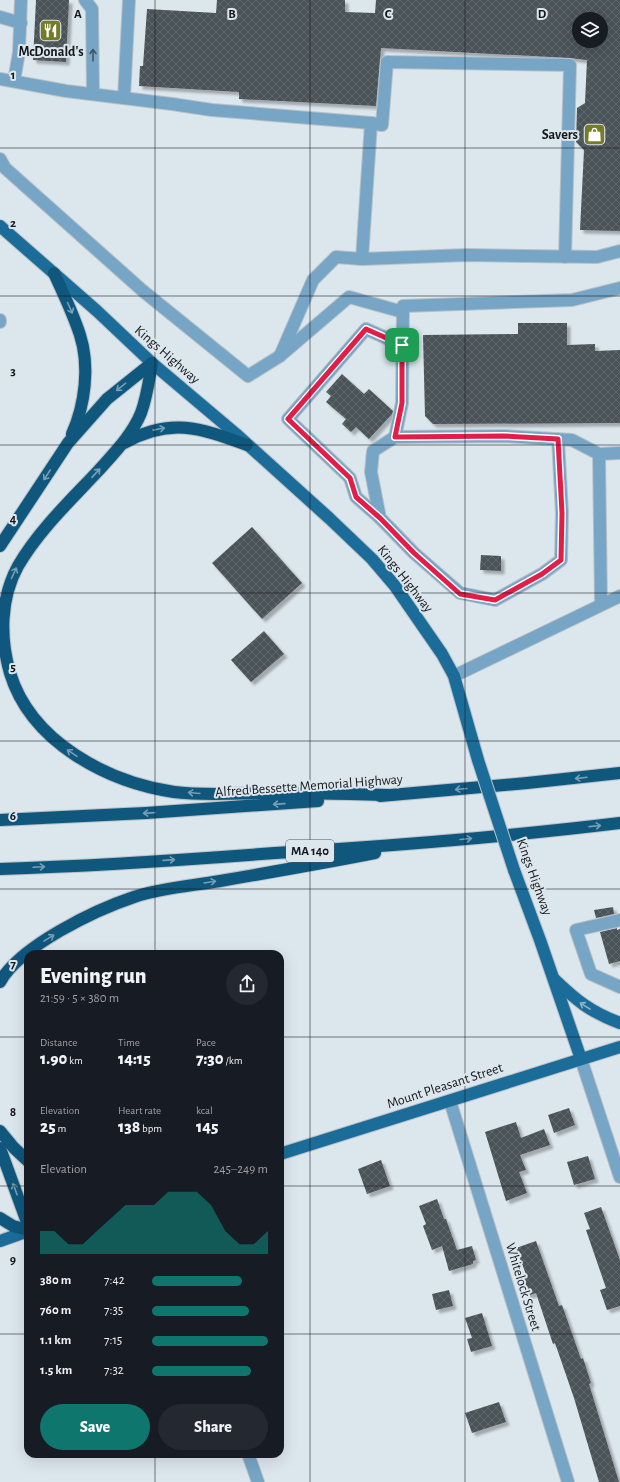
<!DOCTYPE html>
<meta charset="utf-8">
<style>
body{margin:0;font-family:"Alegreya Sans",sans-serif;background:#242831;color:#f1f3f6;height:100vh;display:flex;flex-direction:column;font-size:15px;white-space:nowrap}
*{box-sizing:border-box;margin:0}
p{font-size:13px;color:#9ea1a6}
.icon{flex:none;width:22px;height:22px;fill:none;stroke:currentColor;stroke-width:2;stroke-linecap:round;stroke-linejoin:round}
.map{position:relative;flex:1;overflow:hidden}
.side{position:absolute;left:24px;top:950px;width:260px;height:508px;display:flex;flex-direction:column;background:#171b24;border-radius:12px;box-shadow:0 4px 16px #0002}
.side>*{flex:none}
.buttons{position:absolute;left:572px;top:12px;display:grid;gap:8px}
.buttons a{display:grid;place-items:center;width:36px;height:36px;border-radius:50%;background:#171b24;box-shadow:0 4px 16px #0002;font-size:20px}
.pin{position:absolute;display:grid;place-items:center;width:34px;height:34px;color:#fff;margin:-17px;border-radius:8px;box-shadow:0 2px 6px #0006}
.round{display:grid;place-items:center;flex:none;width:42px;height:42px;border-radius:21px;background:#242831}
.summary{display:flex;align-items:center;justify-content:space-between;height:68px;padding:0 16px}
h1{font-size:22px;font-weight:800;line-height:30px}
.stats{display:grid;grid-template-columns:repeat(3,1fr);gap:6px;height:68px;padding:4px 16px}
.stats div{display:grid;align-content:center}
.stats b{font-size:17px;font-weight:800}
.stats small{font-size:11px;font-weight:400}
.stats p{font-size:11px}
.chart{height:112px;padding:8px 16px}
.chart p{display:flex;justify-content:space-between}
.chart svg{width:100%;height:72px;margin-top:4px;fill:#0f766e;opacity:.7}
.button{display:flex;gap:8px;margin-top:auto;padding:8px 16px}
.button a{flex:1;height:46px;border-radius:24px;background:#0f766e;color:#fff;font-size:16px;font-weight:800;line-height:46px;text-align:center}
.button a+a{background:#242831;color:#f1f3f6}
ul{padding:0 16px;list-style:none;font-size:13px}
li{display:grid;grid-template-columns:64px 48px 1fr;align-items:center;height:30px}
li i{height:10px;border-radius:5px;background:#0f766e}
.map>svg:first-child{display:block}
.building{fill:url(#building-cross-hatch);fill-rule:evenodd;filter:url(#shadow)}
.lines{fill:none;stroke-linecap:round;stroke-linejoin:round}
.minor-casing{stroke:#b8c1c7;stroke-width:14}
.major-casing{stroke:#b8c1c7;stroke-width:14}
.highway-casing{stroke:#b8c1c7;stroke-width:14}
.minor{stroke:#77a5c5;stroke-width:12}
.major{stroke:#1b6c99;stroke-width:12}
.highway{stroke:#0f577d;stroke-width:12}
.major-bridge-casing{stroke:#b8c1c7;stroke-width:14;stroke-linecap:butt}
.major-bridge{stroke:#1b6c99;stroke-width:12}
.oneway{stroke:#415767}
.oneway2{stroke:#769eb5}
.oneway3{stroke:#8fb5cb}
.route-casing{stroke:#fff;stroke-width:8}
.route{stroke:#e11d48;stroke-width:5}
.grid{fill:none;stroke:#14171a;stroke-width:1;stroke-opacity:0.55}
.labels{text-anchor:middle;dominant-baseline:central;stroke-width:4;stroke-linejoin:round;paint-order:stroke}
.shield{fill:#dce6ed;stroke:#505559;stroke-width:1}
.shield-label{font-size:13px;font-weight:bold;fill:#14171a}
.poi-label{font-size:14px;font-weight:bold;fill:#14171a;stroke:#dce6ed}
.street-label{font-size:14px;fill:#14171a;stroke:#dce6ed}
.grid-label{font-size:13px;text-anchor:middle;font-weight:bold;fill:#14171a;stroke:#dce6ed;stroke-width:4;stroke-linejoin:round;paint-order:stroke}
</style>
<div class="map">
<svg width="620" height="1482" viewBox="0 0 620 1482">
<defs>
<pattern id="building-cross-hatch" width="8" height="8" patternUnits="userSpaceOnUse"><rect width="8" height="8" fill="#4a5359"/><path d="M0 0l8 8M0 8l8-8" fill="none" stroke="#60676c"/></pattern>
<filter id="shadow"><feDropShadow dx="3.5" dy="3.5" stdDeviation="1" flood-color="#0004"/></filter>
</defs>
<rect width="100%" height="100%" fill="#dce6ed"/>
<!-- building -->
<g class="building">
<polygon points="36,0 69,0 66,62 33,60"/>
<path d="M217,0H345V12L375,13L376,0H620V231L580,230L584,150L576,142L577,108L585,103L587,60L570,58L381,48L376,106L239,99V92L139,86L140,66H143L147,9L216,13ZM579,19H601V41H579Z"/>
<polygon points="518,323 567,323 567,345 595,344 595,351 620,350 620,423 433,424 425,416 423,335 518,334"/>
<polygon points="342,374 364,394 369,389 393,411 392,414 369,439 356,427 351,432 342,424 346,419 326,402 331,396 326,392"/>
<polygon points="252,527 302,583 262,619 212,563"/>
<polygon points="481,555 501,556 501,571 480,570"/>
<polygon points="264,631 284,654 251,682 231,660"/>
<polygon points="613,907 614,914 596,918 594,910"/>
<polygon points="617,928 617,930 620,929 620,961 609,964 600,932"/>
<polygon points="569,1108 575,1125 554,1133 548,1115"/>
<polygon points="516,1122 521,1138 544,1129 550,1145 520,1155 526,1170 519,1172 527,1193 506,1201 485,1132"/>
<polygon points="588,1156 595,1179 574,1185 567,1162"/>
<polygon points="381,1160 390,1186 367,1194 358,1169"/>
<polygon points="437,1199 444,1219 446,1219 457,1250 472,1246 476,1260 473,1261 473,1264 449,1271 442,1246 432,1250 423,1226 426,1224 419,1206"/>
<polygon points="601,1207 620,1260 620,1306 607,1310 600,1290 606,1288 586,1230 590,1229 584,1213"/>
<polygon points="536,1241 559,1306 562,1305 581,1359 583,1358 591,1383 589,1384 619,1482 599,1482 574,1398 555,1343 553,1344 536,1293 527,1296 521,1279 527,1277 516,1248"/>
<polygon points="449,1290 453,1306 436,1310 432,1294"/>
<polygon points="482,1313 492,1346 471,1352 467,1339 472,1338 465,1318"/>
<polygon points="499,1402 506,1422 472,1433 465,1413"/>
</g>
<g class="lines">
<defs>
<g id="minor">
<polyline points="85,0 92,9 93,94"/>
<polyline points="0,17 21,23"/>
<polyline points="0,79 66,91 172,104 212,110 371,123 362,259 336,257 313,280 280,356"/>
<polyline points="14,81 19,52 21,0"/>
<polyline points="124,98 129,0"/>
<polyline points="371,123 382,125 387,62 570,65 565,257"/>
<polyline points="0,159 5,168 143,291 248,376 280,356 349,297 403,312"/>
<polyline points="362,259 467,255 597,257 620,251"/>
<polyline points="0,320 0,322"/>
<polyline points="395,437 402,403 403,306 572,300 620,288"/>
<polyline points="558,439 562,513 561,560 542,574 495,600 460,593 414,553 380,518 371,472 373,451 395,437 504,436 572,440 599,454 620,453"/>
<polyline points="599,454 601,604"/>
<polyline points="380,518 356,497 350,478 288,419 366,329 402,345"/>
<polyline points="454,676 620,596"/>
<polyline points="620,920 576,930 591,974 620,987"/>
<polyline points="581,1059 620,1177"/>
<polyline points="450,1101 568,1482"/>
<polyline points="248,1454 258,1482"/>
</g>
<g id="major">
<polyline points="0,226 97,311 152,363 236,434 329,518 372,559 395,586 442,654 454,676 478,760"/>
<polyline points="514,870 540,940 581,1059"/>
<path d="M554,979C576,1000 590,1012 620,1023"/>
<polyline points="280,1154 620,1047"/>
<polyline points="0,1241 28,1231"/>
</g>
<g id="highway">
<path d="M54,273C63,293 73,313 80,335C90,366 85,405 72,434"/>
<path d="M152,363C149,380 147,397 141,413C132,435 115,452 99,470C70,501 39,530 18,566C0,599 0,638 10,673C31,742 107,782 174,792C205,796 237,793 269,793C308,793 348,794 387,795"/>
<path d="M124,443C171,417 200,428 247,445"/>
<polyline points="0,546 68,443 107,399 152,363"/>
<polyline points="380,796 527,783 620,773"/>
<polyline points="0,820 146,813 318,801"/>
<path d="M0,869C92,866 183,860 275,853C390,846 505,837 620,823"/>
<path d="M0,982C20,946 95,910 134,897C161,888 191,886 220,881C272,872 324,863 375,853"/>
<polyline points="0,1131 14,1148 28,1161"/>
<polyline points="0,1148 28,1225"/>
<polyline points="0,1218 13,1226 28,1230"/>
</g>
</defs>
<!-- minor casing -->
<use href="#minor" class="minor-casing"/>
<!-- major casing -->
<use href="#major" class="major-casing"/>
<!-- highway casing -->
<use href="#highway" class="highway-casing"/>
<!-- minor -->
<use href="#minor" class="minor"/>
<!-- major -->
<use href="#major" class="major"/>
<!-- highway -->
<use href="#highway" class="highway"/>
<defs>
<polyline id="major-bridge" points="478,760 514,870"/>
</defs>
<!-- major-bridge casing -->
<use href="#major-bridge" class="major-bridge-casing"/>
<!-- major-bridge -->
<use href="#major-bridge" class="major-bridge"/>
</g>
<!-- one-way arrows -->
<defs><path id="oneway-shaft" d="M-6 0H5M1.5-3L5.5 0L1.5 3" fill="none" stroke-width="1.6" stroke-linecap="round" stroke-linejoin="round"/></defs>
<use class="oneway" href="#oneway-shaft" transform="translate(93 55) rotate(-90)"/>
<g class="oneway2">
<use href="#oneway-shaft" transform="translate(70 308) rotate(66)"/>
<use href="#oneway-shaft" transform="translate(121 387) rotate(141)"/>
<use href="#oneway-shaft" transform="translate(159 429) rotate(-11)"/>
<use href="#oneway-shaft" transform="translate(96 473) rotate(-47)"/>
<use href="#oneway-shaft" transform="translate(47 475) rotate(123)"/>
<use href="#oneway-shaft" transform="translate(14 573) rotate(-65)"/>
<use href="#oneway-shaft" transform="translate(72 753) rotate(-146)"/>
<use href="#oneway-shaft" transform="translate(581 778) rotate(173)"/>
<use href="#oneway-shaft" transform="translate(461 789) rotate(175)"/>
<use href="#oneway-shaft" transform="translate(194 793) rotate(-175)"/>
<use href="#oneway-shaft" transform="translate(279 804) rotate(176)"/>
<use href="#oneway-shaft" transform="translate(149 813) rotate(176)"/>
<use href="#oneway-shaft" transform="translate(595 826) rotate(-6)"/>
<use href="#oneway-shaft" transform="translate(466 839) rotate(-5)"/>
<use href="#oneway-shaft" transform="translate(169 860) rotate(-4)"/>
<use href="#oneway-shaft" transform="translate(39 867) rotate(-3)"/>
<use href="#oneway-shaft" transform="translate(210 882) rotate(-9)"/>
<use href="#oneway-shaft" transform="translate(49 938) rotate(-31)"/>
<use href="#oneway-shaft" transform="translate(15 1189) rotate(-110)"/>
</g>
<use class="oneway3" href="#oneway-shaft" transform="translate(585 1006) rotate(-148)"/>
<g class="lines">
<defs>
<polygon id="route" points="366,329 402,345 402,403 395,437 504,436 558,439 562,513 561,560 542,574 495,600 460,594 414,553 380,518 356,497 350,478 288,419"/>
</defs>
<!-- route casing -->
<use href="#route" class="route-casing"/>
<!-- route -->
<use href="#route" class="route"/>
</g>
<!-- grid -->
<path class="grid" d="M155,0V954M310,0V1482M465,0V1482M0,148H620M0,296H620M0,445H620M0,593H620M0,741H620M0,889H620M0,1037H28M280,1037H620M0,1186H28M280,1186H620M0,1334H28M280,1334H620M155,1454V1482"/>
<!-- icons -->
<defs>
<symbol id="restaurant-square" viewBox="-11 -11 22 22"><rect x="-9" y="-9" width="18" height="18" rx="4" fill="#747c26" stroke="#dce6ed"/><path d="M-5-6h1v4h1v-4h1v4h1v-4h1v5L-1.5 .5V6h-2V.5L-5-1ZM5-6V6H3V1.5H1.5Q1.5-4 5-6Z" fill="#fff"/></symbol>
<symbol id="shop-square" viewBox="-11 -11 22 22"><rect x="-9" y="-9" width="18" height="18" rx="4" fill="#747c26" stroke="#dce6ed"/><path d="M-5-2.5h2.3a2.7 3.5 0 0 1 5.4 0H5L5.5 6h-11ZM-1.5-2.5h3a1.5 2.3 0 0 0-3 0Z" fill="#fff"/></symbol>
</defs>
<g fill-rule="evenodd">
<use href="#restaurant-square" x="38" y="18" width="25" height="25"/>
<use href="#shop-square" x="582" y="122" width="25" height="25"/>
</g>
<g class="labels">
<!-- shield labels -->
<rect class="shield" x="286" y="840" width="48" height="22" rx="3"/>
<g class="shield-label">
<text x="310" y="851">MA 140</text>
</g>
<!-- poi labels -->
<g class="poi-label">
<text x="51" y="52">McDonald's</text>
<text x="578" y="135" text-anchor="end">Savers</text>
</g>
<!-- street labels -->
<g class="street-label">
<text transform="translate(167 355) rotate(41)">Kings Highway</text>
<text transform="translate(405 579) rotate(52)">Kings Highway</text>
<text transform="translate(309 786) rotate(-4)">Alfred Bessette Memorial Highway</text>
<text transform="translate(534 877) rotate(70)">Kings Highway</text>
<text transform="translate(445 1086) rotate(-18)">Mount Pleasant Street</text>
<text transform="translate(523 1287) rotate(73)">Whitelock Street</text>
</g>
</g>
<g class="grid-label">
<text x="78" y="18">A</text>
<text x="232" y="18">B</text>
<text x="388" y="18">C</text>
<text x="542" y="18">D</text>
<text x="13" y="79">1</text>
<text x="13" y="227">2</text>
<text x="13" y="375">3</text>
<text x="13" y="523">4</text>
<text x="13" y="671">5</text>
<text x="13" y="820">6</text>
<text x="13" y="968">7</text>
<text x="13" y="1116">8</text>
<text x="13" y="1264">9</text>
</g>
</svg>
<div class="buttons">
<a><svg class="icon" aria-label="layers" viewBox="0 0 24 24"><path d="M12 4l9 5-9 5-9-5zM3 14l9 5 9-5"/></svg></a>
</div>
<div class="pin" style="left:402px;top:345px;background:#1e9e55"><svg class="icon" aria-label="arrive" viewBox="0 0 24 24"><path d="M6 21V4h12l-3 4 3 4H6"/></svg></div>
<section class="side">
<div class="summary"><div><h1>Evening run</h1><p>21:59 · 5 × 380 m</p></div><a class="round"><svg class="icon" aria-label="share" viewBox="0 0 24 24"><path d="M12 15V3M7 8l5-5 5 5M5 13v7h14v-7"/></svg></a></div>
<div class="stats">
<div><p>Distance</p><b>1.90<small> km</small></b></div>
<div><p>Time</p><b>14:15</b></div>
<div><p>Pace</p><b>7:30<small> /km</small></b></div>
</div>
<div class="stats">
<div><p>Elevation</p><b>25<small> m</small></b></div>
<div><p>Heart rate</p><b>138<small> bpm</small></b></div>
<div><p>kcal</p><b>145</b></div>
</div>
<div class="chart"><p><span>Elevation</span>245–249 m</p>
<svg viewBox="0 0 160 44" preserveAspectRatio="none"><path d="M0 44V30L10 30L20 38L30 38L40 30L50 22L60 14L70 14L80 14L90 6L100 6L110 6L120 14L130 30L140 38L150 38L160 30V44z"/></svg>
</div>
<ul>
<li><b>380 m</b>7:42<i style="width:78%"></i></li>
<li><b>760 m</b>7:35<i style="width:84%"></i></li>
<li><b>1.1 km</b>7:15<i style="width:100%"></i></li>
<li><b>1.5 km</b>7:32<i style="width:85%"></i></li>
</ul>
<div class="button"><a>Save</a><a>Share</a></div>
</section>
</div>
